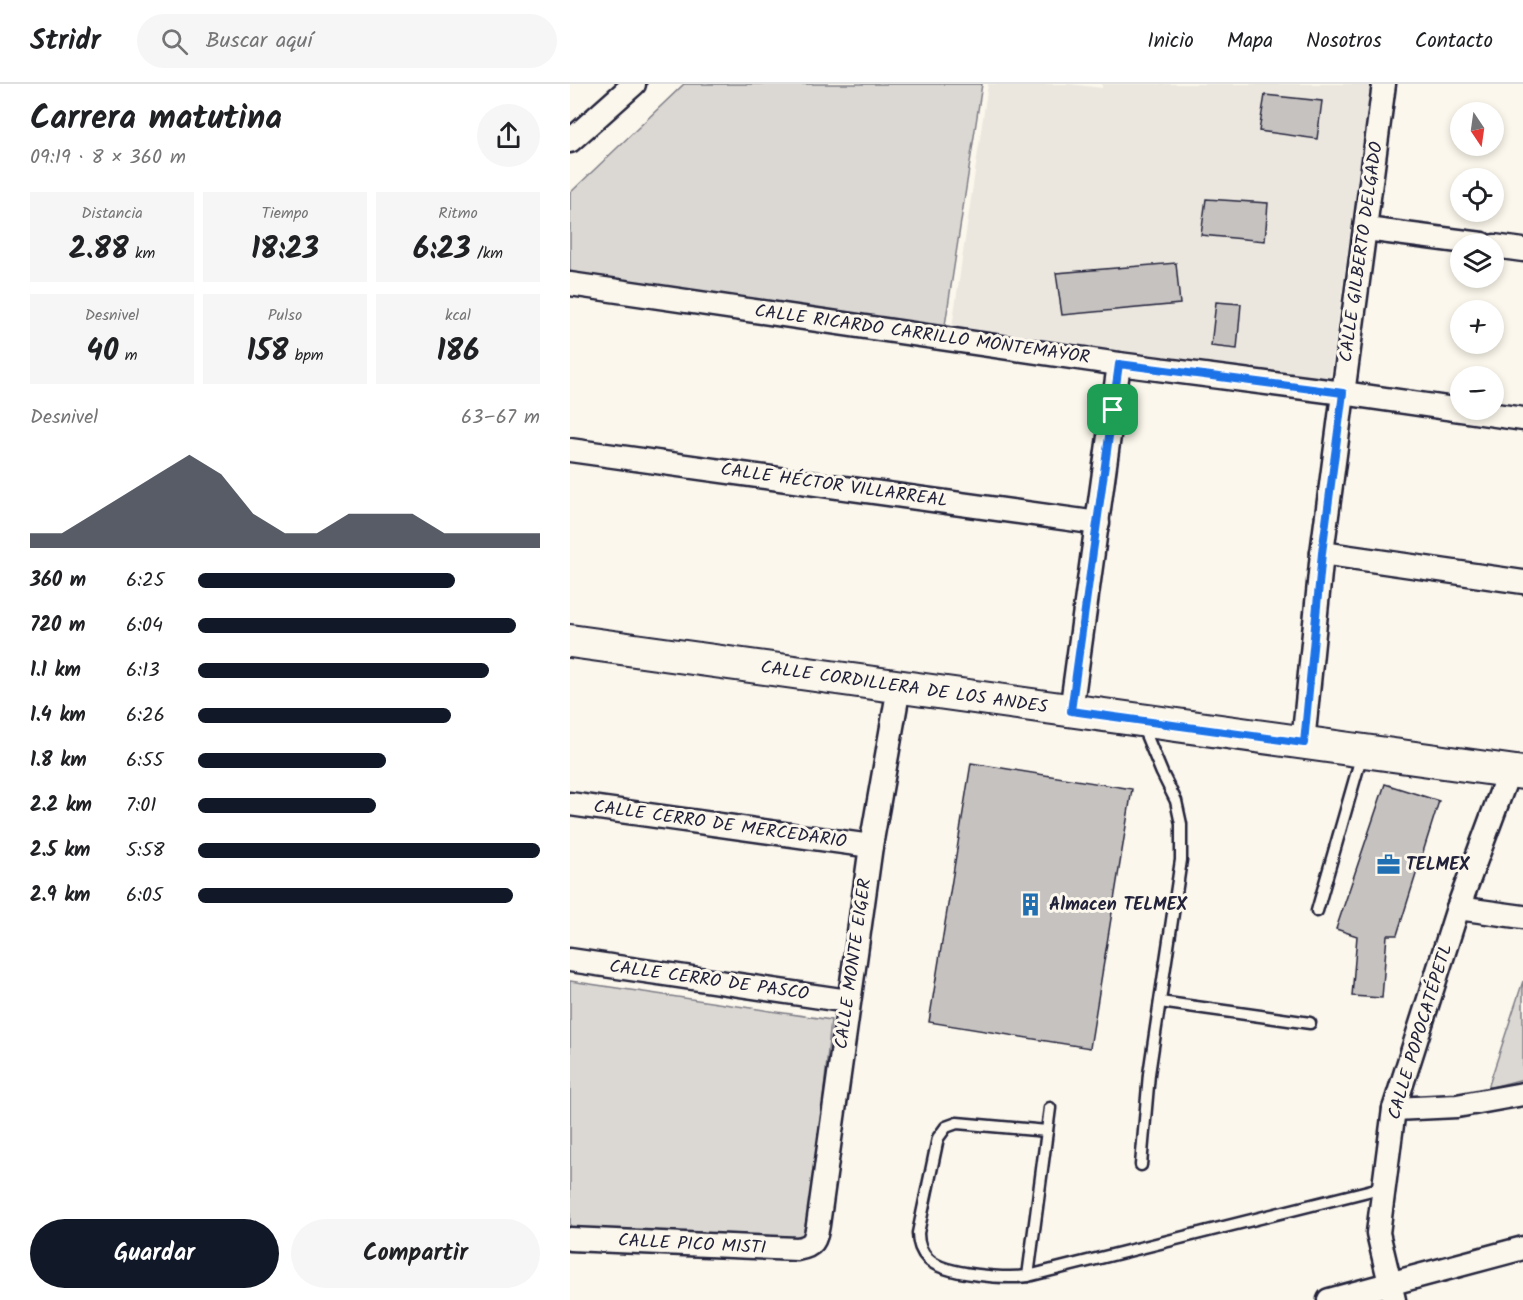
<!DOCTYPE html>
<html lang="es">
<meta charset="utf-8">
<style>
body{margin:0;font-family:Kalam,sans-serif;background:#f6f6f6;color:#202124;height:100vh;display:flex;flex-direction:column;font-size:22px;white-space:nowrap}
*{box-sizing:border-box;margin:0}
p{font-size:20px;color:#757577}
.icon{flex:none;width:33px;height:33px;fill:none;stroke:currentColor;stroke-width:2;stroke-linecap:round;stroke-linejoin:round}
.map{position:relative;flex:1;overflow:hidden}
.drawer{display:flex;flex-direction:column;background:#fff;width:570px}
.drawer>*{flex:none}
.needle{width:39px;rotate:167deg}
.tools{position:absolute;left:880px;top:18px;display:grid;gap:12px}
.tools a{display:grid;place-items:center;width:54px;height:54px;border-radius:50%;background:#fff;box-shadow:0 3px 9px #0003;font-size:30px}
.pin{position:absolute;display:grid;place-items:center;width:51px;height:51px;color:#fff;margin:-26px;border-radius:12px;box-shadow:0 3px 9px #0006}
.round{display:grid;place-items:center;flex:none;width:63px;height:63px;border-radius:32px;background:#f6f6f6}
.summary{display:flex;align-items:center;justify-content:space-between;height:102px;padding:0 30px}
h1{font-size:33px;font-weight:700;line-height:45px}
.metrics{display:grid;grid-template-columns:repeat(3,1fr);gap:9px;height:102px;padding:6px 30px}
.metrics div{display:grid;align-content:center;border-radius:0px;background:#f6f6f6;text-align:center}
.metrics b{font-size:30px;font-weight:700}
.metrics small{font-size:16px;font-weight:400}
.metrics p{font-size:16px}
.chart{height:168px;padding:12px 30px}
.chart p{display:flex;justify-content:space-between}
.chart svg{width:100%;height:108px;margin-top:6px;fill:#111827;opacity:.7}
.action{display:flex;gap:12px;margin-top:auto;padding:12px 30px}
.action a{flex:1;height:69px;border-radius:36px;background:#111827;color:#fff;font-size:24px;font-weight:700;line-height:69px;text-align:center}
.action a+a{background:#f6f6f6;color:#202124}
ul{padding:0 30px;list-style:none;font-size:20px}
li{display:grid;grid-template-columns:96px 72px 1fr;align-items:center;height:45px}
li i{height:15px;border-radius:8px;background:#111827}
header{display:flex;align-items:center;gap:36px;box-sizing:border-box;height:84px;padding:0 30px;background:#fff;border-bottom:2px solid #e0e0e0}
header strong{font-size:28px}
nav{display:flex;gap:33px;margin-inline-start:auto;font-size:21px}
.search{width:420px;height:54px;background:#f6f6f6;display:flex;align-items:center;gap:15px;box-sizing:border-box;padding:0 21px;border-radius:33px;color:#757577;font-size:22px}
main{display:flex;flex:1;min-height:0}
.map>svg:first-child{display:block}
.built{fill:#ebe7df}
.green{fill:#dbd8d3;stroke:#7e7d87;stroke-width:1.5}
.building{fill:#c6c2c0;stroke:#22223b;stroke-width:1.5}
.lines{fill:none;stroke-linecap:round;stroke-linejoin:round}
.lane-casing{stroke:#22223b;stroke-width:15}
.street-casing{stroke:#22223b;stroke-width:27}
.secondary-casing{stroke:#22223b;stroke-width:36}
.lane{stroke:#fbf7ec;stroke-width:10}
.street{stroke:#fbf7ec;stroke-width:22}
.secondary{stroke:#fbf7ec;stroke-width:32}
.route-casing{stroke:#fff;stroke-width:12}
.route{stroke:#1a73e8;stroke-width:8}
.labels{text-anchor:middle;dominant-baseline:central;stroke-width:6;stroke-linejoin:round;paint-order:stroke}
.street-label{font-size:18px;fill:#22223b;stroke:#fbf7ec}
.poi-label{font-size:18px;font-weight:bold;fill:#22223b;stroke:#fbf7ec;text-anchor:start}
</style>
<header>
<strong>Stridr</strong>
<div class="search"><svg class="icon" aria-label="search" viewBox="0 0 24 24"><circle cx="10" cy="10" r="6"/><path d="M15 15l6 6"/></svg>Buscar aquí</div>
<nav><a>Inicio</a><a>Mapa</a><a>Nosotros</a><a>Contacto</a></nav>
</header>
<main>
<section class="drawer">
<div class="summary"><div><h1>Carrera matutina</h1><p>09:19 · 8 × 360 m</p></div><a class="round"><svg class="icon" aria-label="share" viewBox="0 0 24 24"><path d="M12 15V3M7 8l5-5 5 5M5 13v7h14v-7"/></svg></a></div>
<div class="metrics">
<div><p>Distancia</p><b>2.88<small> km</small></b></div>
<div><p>Tiempo</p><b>18:23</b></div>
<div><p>Ritmo</p><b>6:23<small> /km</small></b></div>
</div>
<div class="metrics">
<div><p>Desnivel</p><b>40<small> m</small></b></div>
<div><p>Pulso</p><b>158<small> bpm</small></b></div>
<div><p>kcal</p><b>186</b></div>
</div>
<div class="chart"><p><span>Desnivel</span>63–67 m</p>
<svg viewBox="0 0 160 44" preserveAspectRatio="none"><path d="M0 44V38L10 38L20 30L30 22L40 14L50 6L60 14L70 30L80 38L90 38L100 30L110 30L120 30L130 38L140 38L150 38L160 38V44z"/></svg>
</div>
<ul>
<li><b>360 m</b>6:25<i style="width:75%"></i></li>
<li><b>720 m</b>6:04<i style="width:93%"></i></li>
<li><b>1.1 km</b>6:13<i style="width:85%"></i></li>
<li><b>1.4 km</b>6:26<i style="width:74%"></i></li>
<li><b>1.8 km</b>6:55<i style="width:55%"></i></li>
<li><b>2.2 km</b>7:01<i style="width:52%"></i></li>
<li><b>2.5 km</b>5:58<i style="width:100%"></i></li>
<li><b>2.9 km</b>6:05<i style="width:92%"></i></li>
</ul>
<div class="action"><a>Guardar</a><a>Compartir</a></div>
</section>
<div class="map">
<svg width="953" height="1216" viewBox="0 0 953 1216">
<rect width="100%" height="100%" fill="#fbf7ec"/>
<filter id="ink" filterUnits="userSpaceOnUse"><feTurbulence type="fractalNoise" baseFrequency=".0167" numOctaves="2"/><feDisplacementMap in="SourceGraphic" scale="12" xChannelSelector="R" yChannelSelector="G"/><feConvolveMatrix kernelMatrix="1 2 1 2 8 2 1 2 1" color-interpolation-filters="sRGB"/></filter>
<g filter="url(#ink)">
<!-- built -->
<polygon class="built" points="418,0 500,0 532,4 532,0 801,0 760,295 381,250"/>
<!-- green -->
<g class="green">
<polygon points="114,0 412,0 374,248 0,192 0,109"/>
<polygon points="0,897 261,936 239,1156 0,1149"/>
<polygon points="953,897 953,995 918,1004"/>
</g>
<!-- building -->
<g class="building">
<polygon points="695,11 752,17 747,55 689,47"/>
<polygon points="636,115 698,119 695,157 631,151"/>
<polygon points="606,179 610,220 492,231 486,189"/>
<polygon points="646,218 671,220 667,265 641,262"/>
<polygon points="401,679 562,705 520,964 359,938"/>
<polygon points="815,700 869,717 827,851 817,851 812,914 782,912 787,852 766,845"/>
</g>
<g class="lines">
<defs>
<g id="lane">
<polyline points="747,827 792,670"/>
<polyline points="590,918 740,939"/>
<polyline points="480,1024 458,1192 814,1103"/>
<polyline points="571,1081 579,990 611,776 611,740 606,717 592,689 572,641"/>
<path d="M458,1192C436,1195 374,1191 358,1175C351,1168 348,1158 348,1149L368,1054L376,1043L387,1039L477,1047"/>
</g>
<g id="street">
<polyline points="0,57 64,0"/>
<polyline points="796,145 912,160"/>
<polyline points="924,162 953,166"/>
<polyline points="0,200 549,280 773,309 953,335"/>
<polyline points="0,366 528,439"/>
<polyline points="752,469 953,498"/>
<polyline points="501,627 549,280"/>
<polyline points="733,659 752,469 814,0"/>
<polyline points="0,720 301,762"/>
<polyline points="888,824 953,833"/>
<polyline points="0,876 278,917"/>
<polyline points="824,1025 887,1022 953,1010"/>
<path d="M0,1155L227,1165C244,1162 245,1157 248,1141L301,762L329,603"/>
<polyline points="759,1216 953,1164"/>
<polyline points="824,1216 808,1149 824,1025 888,824 939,687"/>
</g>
<polyline id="secondary" points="0,557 953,689"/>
</defs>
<!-- lane casing -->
<use href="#lane" class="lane-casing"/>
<!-- street casing -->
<use href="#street" class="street-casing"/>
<!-- secondary casing -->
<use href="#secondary" class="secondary-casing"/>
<!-- lane -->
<use href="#lane" class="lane"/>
<!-- street -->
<use href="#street" class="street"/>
<!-- secondary -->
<use href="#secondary" class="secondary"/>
</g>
</g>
<g class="lines" filter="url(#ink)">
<defs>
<polygon id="route" points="549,280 773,309 752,469 734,659 501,627"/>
</defs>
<!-- route casing -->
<use href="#route" class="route-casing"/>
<!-- route -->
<use href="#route" class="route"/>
</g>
<!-- icons -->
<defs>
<symbol id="office-bare" viewBox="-9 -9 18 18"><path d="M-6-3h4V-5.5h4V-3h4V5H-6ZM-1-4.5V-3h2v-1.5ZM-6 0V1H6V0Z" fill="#1f6fb2" stroke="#fbf7ec" stroke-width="2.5" paint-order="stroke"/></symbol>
<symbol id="building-bare" viewBox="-9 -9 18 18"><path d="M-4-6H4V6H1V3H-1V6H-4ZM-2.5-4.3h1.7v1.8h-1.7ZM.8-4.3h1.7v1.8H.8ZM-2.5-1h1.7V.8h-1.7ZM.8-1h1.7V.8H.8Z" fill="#1f6fb2" stroke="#fbf7ec" stroke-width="2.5" paint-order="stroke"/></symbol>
</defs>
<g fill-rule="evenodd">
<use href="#office-bare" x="802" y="764" width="33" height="33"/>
<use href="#building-bare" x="444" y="804" width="33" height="33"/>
</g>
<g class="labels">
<!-- street labels -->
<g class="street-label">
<text transform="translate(792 168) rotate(-82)">CALLE GILBERTO DELGADO</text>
<text transform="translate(352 251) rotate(8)">CALLE RICARDO CARRILLO MONTEMAYOR</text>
<text transform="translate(264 402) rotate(8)">CALLE HÉCTOR VILLARREAL</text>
<text transform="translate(334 604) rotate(8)">CALLE CORDILLERA DE LOS ANDES</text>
<text transform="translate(150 741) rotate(8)">CALLE CERRO DE MERCEDARIO</text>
<text transform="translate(284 880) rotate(-82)">CALLE MONTE EIGER</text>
<text transform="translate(139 897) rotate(8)">CALLE CERRO DE PASCO</text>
<text transform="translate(851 948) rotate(-73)">CALLE POPOCATÉPETL</text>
<text transform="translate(122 1161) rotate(3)">CALLE PICO MISTI</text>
</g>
<!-- poi labels -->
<g class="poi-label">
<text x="836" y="781">TELMEX</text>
<text x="479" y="821">Almacen TELMEX</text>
</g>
</g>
</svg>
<div class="tools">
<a><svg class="needle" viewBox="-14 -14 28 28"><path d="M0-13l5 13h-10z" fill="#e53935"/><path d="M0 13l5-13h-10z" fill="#757577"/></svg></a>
<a><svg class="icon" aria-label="locate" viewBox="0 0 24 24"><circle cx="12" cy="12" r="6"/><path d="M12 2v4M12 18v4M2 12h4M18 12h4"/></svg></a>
<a><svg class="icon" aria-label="layers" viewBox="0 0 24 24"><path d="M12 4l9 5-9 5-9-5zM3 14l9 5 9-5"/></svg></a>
<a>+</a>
<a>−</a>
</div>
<div class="pin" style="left:543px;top:326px;background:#1e9e55"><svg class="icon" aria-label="arrive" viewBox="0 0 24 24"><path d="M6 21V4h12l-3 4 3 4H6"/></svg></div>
</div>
</main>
